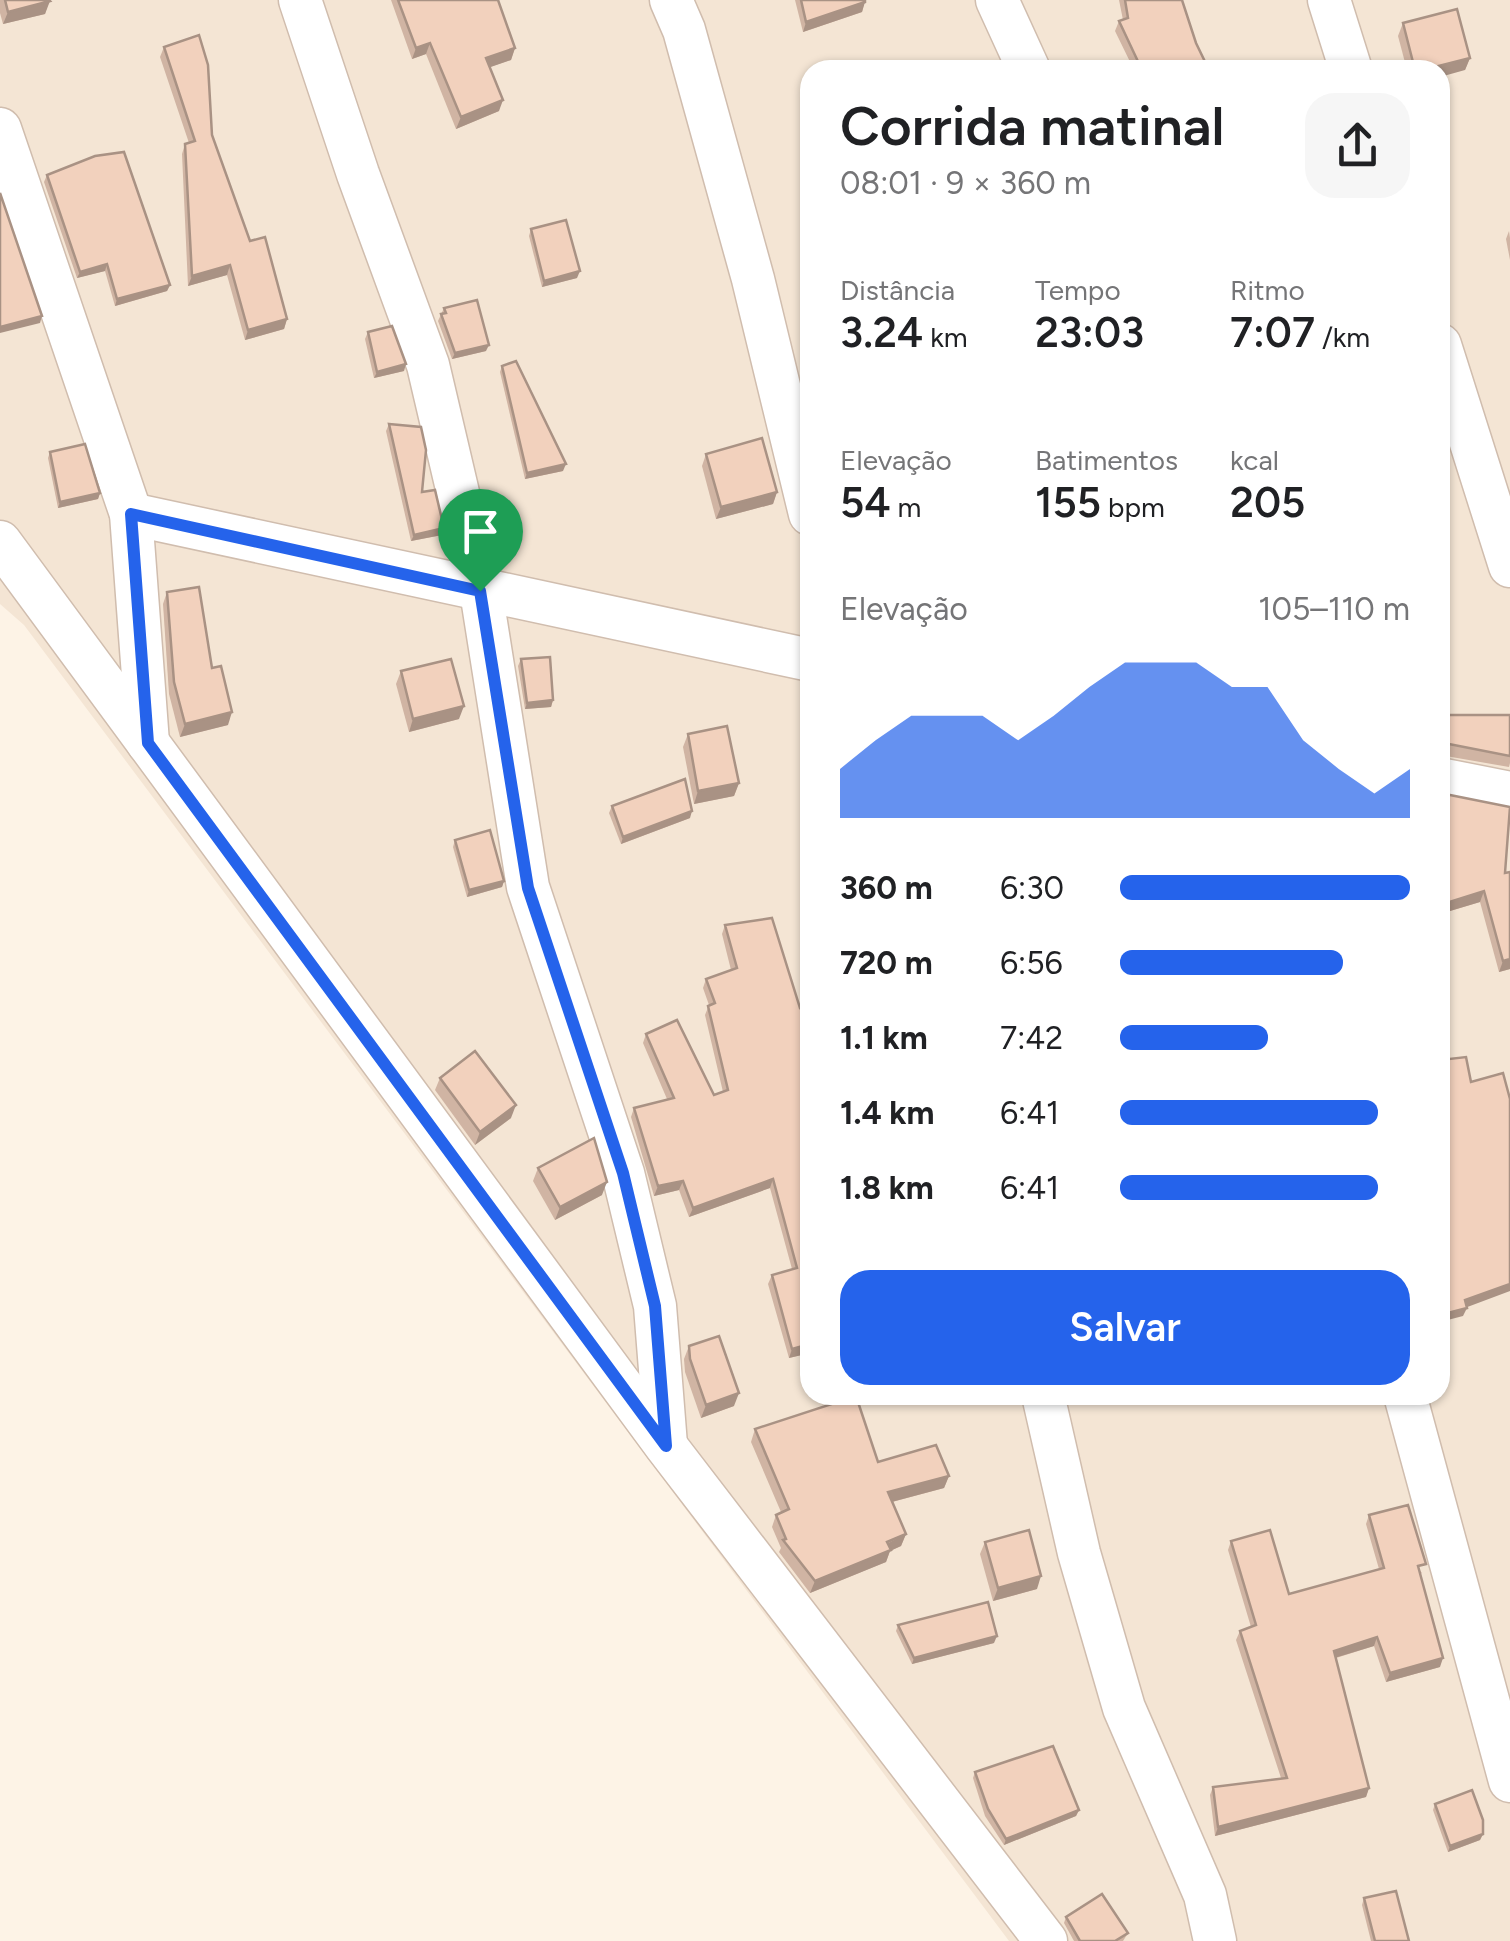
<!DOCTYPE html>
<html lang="pt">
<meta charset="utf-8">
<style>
body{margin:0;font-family:Figtree,sans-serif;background:#f6f6f6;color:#202124;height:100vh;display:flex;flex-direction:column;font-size:38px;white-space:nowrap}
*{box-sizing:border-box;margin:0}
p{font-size:32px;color:#757577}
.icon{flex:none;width:55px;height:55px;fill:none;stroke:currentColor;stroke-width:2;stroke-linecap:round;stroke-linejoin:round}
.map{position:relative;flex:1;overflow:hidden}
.side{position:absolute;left:800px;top:60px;width:650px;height:1345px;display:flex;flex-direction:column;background:#fff;border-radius:30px;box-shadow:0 2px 8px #0004}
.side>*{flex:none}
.pin{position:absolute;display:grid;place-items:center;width:85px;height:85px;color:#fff;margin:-102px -42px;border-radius:50% 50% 50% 0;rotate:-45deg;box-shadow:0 0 10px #0007}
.pin .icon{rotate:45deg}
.round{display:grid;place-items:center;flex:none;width:105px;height:105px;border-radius:30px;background:#f6f6f6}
.headline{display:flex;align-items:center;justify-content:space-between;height:170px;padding:0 40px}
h1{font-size:55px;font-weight:600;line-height:75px}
.stats{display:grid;grid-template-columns:repeat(3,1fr);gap:15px;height:170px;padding:10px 40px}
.stats div{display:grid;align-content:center}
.stats b{font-size:42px;font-weight:600}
.stats small{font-size:28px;font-weight:400}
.stats p{font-size:28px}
.chart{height:280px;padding:20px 40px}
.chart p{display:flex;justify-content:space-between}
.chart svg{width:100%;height:180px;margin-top:10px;fill:#2563eb;opacity:.7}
.cta{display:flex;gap:20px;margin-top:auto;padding:20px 40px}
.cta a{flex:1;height:115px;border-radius:30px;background:#2563eb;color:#fff;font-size:40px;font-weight:600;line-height:115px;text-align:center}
ul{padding:0 40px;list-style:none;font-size:32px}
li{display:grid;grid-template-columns:160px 120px 1fr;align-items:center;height:75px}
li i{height:25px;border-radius:12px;background:#2563eb}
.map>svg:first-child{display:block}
.residential{fill:#f4e5d4;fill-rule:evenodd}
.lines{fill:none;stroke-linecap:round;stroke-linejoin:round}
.minor-casing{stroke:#d0bdae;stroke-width:45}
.minor{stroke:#fff;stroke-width:42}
.wall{fill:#d0b4a3}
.shaded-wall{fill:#a99284}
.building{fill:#f2d1bd;stroke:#a99284;stroke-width:2.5}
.route-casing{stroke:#fff;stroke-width:20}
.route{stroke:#2563eb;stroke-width:12}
</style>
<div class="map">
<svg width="1510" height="1941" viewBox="0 0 1510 1941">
<rect width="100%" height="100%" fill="#fdf3e6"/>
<!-- residential -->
<path class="residential" d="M0,0H1510V1941H1009L24,625L0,604ZM810,70H1440V1395H810Z"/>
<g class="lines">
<defs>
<g id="minor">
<polyline points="300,0 358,174 428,365 481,591 528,887 623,1173 655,1306 666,1445"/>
<polyline points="671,0 684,30 753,279 810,514"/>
<polyline points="997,0 1029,70"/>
<polyline points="1329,0 1351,70"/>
<polyline points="0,129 131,514 148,743"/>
<polyline points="1440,345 1510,566"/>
<polyline points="131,514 810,660"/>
<polyline points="0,542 666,1446 1046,1941"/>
<polyline points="1440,779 1510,793"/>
<polyline points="1043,1395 1079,1553 1124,1708 1205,1895 1215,1941"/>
<polyline points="1405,1395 1510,1781"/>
</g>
</defs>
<!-- minor casing -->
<use href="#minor" class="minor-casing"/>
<!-- minor -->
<use href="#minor" class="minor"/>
</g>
<!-- wall -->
<g class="wall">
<polygon points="0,0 49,0 45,14 3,24 0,13"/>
<polygon points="391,0 498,0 515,48 511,60 490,67 499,111 456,129 426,54 412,59"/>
<polygon points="795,0 865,0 862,12 803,32"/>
<polygon points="1119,0 1182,0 1196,43 1209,70 1134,70 1115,31 1119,21 1123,20"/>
<polygon points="1403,23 1470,58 1465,70 1407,70 1398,36"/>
<polygon points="164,47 212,135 250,241 287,319 284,329 245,340 227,275 188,286 182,154 185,144 189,143 160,57"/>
<polygon points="47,175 170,285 167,291 115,306 105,271 77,278 44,182"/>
<polygon points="531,229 577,278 542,287 529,236"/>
<polygon points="1509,231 1510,238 1510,260 1506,239"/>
<polygon points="444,308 486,351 452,359 438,321"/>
<polygon points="368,332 404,371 374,378 365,339"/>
<polygon points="502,366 563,471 525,479 500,372"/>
<polygon points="389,424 422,492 442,535 411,541 386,431"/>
<polygon points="50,452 100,493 98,499 58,508 48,458"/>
<polygon points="706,454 777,492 773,504 716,519 702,466"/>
<polygon points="167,592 212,668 228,725 180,737 169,694 163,604"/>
<polygon points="521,659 553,700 551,707 525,709 518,666"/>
<polygon points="401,671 459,719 409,732 396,684"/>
<polygon points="1440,715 1510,715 1510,763 1509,767 1440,755"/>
<polygon points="688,734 739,783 734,796 694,804 683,747"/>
<polygon points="612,806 690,818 621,844 609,813"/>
<polygon points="455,840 504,881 502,887 467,897 453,847"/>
<polygon points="1505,873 1510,969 1499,972 1480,902 1440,914"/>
<polygon points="772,918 810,1353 789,1358 768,1284 772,1275 792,1269 770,1188 689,1217 679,1190 654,1196 631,1117 634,1108 667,1099 643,1043 646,1034 714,1095 723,1092 705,1015 709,1005 703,988 706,979 731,970 722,934 725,925"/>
<polygon points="440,1078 511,1118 475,1145 435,1090"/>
<polygon points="538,1168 602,1195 555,1220 533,1181"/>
<polygon points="689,1346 734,1406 701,1418 685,1372 684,1359"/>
<polygon points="755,1429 878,1462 949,1476 944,1488 892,1502 906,1534 901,1546 890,1551 886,1562 810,1593 779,1552 781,1548 772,1527 776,1515 781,1512 751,1442"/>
<polygon points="1369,1515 1422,1573 1420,1574 1440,1667 1386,1682 1374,1646 1336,1658 1369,1788 1366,1797 1215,1836 1210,1795 1213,1787 1281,1778 1236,1640 1240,1631 1251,1627 1228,1550 1231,1541 1289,1594 1379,1569 1366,1524"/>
<polygon points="985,1542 1037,1589 993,1601 980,1554"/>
<polygon points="898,1625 994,1643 912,1664 896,1631"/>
<polygon points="975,1772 1079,1810 1076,1816 1004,1845 985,1816 973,1778"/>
<polygon points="1435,1804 1483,1834 1480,1840 1448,1852 1433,1810"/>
<polygon points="1364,1898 1409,1941 1371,1941 1362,1905"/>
<polygon points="1066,1917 1128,1933 1123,1941 1074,1941 1064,1923"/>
</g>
<!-- shaded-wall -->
<g class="shaded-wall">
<polygon points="50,1 45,14 3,24 8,12"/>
<polygon points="865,2 862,12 803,32 806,22"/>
<polygon points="430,43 426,54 412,59 416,48"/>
<polygon points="515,48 511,60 482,70 486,58"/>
<polygon points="1470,58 1465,70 1440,77 1440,70 1423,70"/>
<polygon points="503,100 499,111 456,129 461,117"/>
<polygon points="107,264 105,271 77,278 80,272"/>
<polygon points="230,265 227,275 188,286 192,276"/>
<polygon points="580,271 577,278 542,287 544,281"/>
<polygon points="170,285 167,291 115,306 117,299"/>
<polygon points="42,316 40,323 0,333 0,327"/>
<polygon points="287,319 284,329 245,340 248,330"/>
<polygon points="489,345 486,351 452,359 455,353"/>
<polygon points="406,364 404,371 374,378 377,372"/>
<polygon points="566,464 563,471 525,479 527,473"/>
<polygon points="777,492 773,504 716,519 721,507"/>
<polygon points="100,493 98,499 58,508 60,502"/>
<polygon points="444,528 442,535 411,541 414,535"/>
<polygon points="553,700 551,707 525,709 527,703"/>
<polygon points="464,706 459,719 409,732 413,719"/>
<polygon points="232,712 228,725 180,737 185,724"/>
<polygon points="1440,744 1449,744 1445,754 1440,755"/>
<polygon points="739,783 734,796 694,804 698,791"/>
<polygon points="692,811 690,818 621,844 623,837"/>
<polygon points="504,881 502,887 467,897 469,890"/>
<polygon points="1484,891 1480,902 1440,914 1440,905"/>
<polygon points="1510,959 1510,969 1499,972 1503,961"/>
<polygon points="516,1105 511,1118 475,1145 480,1132"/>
<polygon points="773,1179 770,1188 689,1217 693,1208"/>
<polygon points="683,1181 679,1190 654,1196 658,1186"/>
<polygon points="607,1182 602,1195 555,1220 560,1207"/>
<polygon points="1510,1284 1510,1291 1462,1309 1467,1308 1463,1316 1440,1322 1440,1315 1465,1300"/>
<polygon points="810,1344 810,1353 789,1358 792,1349"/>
<polygon points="739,1393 734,1406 701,1418 706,1405"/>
<polygon points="949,1476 944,1488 884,1504 888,1492"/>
<polygon points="906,1534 901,1546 890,1551 886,1562 810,1593 815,1581"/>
<polygon points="1041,1576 1037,1589 993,1601 998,1588"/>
<polygon points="997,1636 994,1643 912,1664 914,1658"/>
<polygon points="1377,1637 1374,1646 1331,1659 1334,1651"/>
<polygon points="1443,1658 1440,1667 1386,1682 1390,1673"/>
<polygon points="1369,1788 1366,1797 1215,1836 1218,1827"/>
<polygon points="1079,1810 1076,1816 1004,1845 1006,1839"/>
<polygon points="1483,1834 1480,1840 1448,1852 1450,1846"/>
</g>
<!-- building -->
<g class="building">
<polygon points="5,0 49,0 50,1 8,12"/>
<polygon points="398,0 498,0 515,48 486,58 503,100 461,117 430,43 416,48"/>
<polygon points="801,0 865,0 865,2 806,22"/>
<polygon points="1125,0 1182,0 1196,43 1209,70 1142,70 1119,21 1128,18"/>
<polygon points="1457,9 1470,58 1423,70 1415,70 1403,23"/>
<polygon points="199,35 208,65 212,135 250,241 265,237 287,319 248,330 230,265 192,276 185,144 195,141 164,47"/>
<polygon points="124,152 170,285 117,299 107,264 80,272 47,175 95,156"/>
<polygon points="0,193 42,316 0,327"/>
<polygon points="566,220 580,271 544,281 531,229"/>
<polygon points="477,300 489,345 455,353 441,314 446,313 444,308"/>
<polygon points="392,326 406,364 377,372 368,332"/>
<polygon points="516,361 566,464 527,473 502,366"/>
<polygon points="389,424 421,427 426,450 422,492 435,490 444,528 414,535"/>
<polygon points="762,438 777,492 721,507 706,454"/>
<polygon points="85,444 100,493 60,502 50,452"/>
<polygon points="199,587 212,668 221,666 232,712 185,724 174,682 167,592"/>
<polygon points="550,657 553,700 527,703 521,659"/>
<polygon points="451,659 464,706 413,719 401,671"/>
<polygon points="1440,715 1510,715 1510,756 1449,744 1440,744"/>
<polygon points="727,726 739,783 698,791 688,734"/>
<polygon points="685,779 692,811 623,837 612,806"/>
<polygon points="1440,793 1510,807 1505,873 1510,872 1510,959 1503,961 1484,891 1440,905"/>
<polygon points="490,830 504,881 469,890 455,840"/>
<polygon points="772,918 800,1008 810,1006 810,1344 792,1349 772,1275 797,1268 773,1179 693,1208 683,1181 658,1186 634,1108 674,1098 646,1034 677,1020 714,1095 728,1090 708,1006 715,1003 706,979 737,968 725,925"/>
<polygon points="475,1051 516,1105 480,1132 440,1078"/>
<polygon points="1466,1057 1471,1082 1503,1073 1510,1099 1510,1284 1465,1300 1467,1308 1440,1315 1440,1060"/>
<polygon points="594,1138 607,1182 560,1207 538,1168"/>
<polygon points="719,1336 739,1393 706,1405 690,1359 689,1346"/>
<polygon points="856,1396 878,1462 936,1445 949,1476 888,1492 906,1534 887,1542 891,1550 815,1581 783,1540 786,1539 776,1515 789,1509 755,1429"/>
<polygon points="1408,1505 1426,1564 1418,1566 1443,1658 1390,1673 1377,1637 1334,1651 1369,1788 1218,1827 1213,1787 1287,1778 1240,1631 1256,1625 1231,1541 1270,1530 1289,1594 1384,1568 1369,1515"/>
<polygon points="1029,1530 1041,1576 998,1588 985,1542"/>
<polygon points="988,1602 997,1636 914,1658 898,1625"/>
<polygon points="1053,1746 1079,1810 1006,1839 988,1809 975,1772"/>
<polygon points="1472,1790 1483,1820 1483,1834 1450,1846 1435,1804"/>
<polygon points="1396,1891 1409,1941 1375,1941 1364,1898"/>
<polygon points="1102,1894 1128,1933 1115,1941 1080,1941 1066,1917"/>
</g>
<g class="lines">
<defs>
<polygon id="route" points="131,514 480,591 528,888 623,1173 655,1306 666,1446 148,743"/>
</defs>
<!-- route casing -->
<use href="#route" class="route-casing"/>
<!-- route -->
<use href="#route" class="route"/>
</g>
</svg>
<div class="pin" style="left:480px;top:591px;background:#1e9e55"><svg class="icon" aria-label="arrive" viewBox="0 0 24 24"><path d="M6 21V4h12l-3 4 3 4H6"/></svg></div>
<section class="side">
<div class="headline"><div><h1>Corrida matinal</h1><p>08:01 · 9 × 360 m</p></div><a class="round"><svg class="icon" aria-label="share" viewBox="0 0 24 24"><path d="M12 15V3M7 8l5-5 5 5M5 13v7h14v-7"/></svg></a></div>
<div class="stats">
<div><p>Distância</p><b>3.24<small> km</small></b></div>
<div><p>Tempo</p><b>23:03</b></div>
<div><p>Ritmo</p><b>7:07<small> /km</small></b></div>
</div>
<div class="stats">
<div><p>Elevação</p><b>54<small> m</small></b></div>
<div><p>Batimentos</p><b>155<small> bpm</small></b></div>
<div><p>kcal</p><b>205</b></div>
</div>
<div class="chart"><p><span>Elevação</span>105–110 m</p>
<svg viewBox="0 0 160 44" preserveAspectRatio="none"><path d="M0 44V32L10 25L20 19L30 19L40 19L50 25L60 19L70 12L80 6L90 6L100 6L110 12L120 12L130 25L140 32L150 38L160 32V44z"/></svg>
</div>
<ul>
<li><b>360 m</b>6:30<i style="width:100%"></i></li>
<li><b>720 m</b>6:56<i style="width:77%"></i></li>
<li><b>1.1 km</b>7:42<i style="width:51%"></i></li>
<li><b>1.4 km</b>6:41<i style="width:89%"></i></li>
<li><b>1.8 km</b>6:41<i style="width:89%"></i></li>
</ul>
<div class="cta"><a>Salvar</a></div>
</section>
</div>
